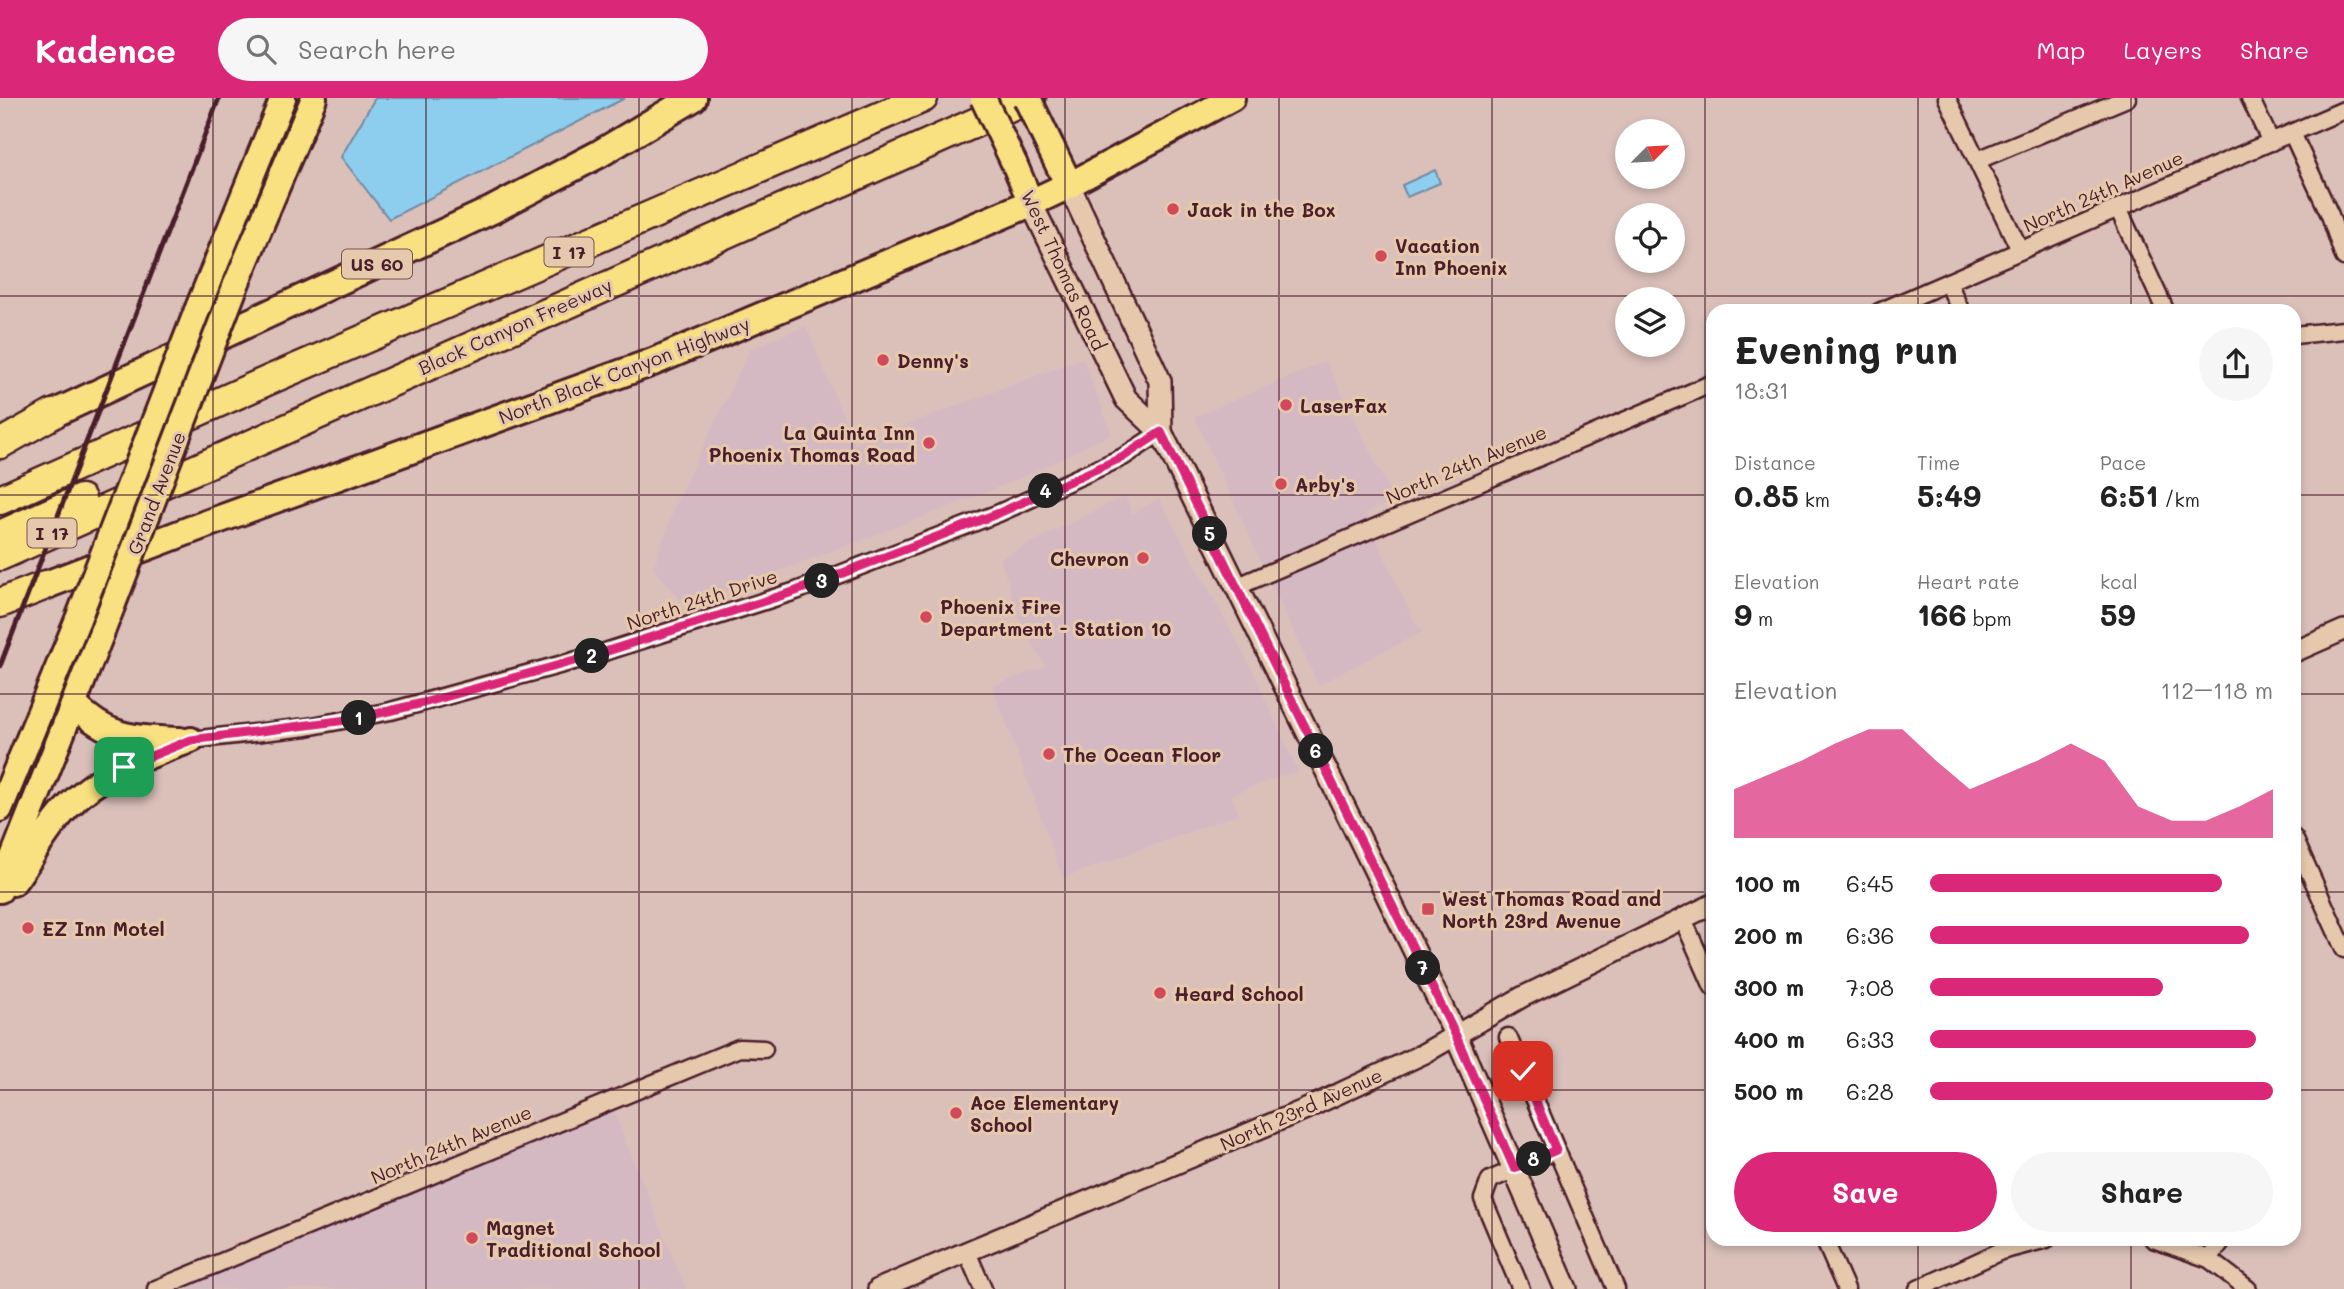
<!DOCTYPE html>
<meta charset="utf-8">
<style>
body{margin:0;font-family:Mali,sans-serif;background:#f6f6f6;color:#222;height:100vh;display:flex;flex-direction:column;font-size:26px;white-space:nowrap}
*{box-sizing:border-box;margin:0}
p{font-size:23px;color:#767676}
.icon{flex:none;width:38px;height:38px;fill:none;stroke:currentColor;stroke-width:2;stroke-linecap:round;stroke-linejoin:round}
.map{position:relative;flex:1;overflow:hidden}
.side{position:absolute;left:1706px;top:206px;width:595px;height:942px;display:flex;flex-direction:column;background:#fff;border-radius:21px;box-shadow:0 4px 10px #0003}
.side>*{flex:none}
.needle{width:46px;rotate:66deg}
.fabs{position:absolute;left:1615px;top:21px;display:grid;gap:14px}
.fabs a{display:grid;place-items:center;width:70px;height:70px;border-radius:50%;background:#fff;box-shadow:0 4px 10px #0003;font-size:35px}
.pin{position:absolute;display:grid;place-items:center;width:60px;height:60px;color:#fff;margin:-30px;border-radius:14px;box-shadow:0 4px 10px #0006}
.km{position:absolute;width:35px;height:35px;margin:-18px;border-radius:50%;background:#222;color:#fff;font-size:19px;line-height:35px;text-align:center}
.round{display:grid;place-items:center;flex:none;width:74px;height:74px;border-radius:37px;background:#f6f6f6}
.overview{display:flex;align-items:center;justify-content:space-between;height:119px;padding:0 28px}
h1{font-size:38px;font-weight:700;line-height:52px}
.figures{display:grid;grid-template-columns:repeat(3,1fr);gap:10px;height:119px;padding:7px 28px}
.figures div{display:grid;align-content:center}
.figures b{font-size:30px;font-weight:700}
.figures small{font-size:19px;font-weight:400}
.figures p{font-size:19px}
.chart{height:196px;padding:14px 28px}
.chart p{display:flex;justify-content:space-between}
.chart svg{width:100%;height:126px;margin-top:7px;fill:#db2777;opacity:.7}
.primary-button{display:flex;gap:14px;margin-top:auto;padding:14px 28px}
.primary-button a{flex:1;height:80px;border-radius:42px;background:#db2777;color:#fff;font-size:28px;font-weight:700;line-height:80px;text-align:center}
.primary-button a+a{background:#f6f6f6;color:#222}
ul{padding:0 28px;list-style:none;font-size:23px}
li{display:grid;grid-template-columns:112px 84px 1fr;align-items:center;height:52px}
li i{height:18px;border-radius:9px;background:#db2777}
header{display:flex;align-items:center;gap:42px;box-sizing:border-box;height:98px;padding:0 35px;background:#db2777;color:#fff}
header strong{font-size:33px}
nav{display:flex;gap:38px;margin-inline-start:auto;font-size:24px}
.search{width:490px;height:63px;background:#f6f6f6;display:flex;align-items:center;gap:18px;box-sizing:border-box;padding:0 24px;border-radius:38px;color:#767676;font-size:26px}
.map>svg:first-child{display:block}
.built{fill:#d4b9c3}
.water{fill:#8dceef;stroke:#7288a1;stroke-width:2}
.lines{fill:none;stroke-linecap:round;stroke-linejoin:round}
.minor-casing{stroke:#4a1f2b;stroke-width:21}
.tertiary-casing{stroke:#4a1f2b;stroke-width:24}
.secondary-casing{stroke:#4a1f2b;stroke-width:26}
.primary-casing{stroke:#4a1f2b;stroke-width:30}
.trunk-casing{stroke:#4a1f2b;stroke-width:32}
.motorway-casing{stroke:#4a1f2b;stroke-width:33}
.minor{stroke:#e6c9ad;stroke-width:16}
.tertiary{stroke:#e6c9ad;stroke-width:19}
.secondary{stroke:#e6c9ad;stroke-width:21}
.primary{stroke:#f9e181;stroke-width:24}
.trunk{stroke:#f9e181;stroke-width:26}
.motorway{stroke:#f9e181;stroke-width:28}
.rail{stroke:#4a1f2b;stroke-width:5}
.primary-bridge-casing{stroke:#4a1f2b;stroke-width:30;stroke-linecap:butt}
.trunk-bridge-casing{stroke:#4a1f2b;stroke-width:32;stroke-linecap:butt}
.primary-bridge{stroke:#f9e181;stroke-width:24}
.trunk-bridge{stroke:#f9e181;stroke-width:26}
.route-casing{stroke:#fff;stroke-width:14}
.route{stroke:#db2777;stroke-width:9}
.grid{fill:none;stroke:#4a1f2b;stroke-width:2;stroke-opacity:0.55}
.poi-dot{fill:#d1495b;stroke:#e6c9ad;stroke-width:2.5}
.labels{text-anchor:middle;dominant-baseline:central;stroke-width:6;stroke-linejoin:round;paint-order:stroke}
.shield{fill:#e6c9ad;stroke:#795252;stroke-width:2}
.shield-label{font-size:18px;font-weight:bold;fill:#4a1f2b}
.street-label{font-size:19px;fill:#4a1f2b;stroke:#e6c9ad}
.poi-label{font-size:19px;font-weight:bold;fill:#4a1f2b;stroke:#e6c9ad;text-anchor:start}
</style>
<header>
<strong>Kadence</strong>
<div class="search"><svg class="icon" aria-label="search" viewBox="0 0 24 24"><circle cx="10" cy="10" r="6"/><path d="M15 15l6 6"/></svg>Search here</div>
<nav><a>Map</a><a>Layers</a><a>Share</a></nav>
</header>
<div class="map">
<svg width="2344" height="1191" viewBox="0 0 2344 1191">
<rect width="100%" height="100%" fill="#dbc0ba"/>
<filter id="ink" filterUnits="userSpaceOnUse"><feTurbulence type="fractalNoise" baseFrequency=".0143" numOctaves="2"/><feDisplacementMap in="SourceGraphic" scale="14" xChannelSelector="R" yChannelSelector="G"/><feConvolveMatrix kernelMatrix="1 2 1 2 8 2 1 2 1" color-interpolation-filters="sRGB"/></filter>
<g filter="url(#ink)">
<!-- built -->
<g class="built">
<polygon points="806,228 855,346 1083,260 1112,336 1017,382 918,421 698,504 682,504 653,470 677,402 750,251"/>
<polygon points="1326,263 1394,402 1365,416 1413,521 1422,534 1318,587 1194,319"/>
<polygon points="1126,397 1132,416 1159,400 1252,571 1299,675 1280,678 1232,697 1239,716 1063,780 992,588 1045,568 1020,523 1000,460"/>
<polygon points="610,1004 686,1191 157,1191"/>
</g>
<!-- water -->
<g class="water">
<polygon points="375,0 625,0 389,121 341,59"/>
<polygon points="1435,72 1440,85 1407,99 1402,87"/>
</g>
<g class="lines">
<defs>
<g id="minor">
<polyline points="1947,0 2020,152"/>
<polyline points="2250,0 2271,44"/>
<polyline points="2292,35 2330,117 2344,159"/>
<polyline points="1978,62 2127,0"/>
<polyline points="2118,110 2166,214"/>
<polyline points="1948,184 1961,214"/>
<polyline points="1879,214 2344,12"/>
<polyline points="2294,237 2344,232"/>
<polyline points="1236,489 1713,285"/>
<polyline points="191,642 307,629 391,613 592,558 796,493 999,415 1123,359 1161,334"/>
<polyline points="2294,740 2344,851"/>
<polyline points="1682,819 1713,889"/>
<polyline points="1508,939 1616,1191"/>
<polyline points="1824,1141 1846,1191"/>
<polyline points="2153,1141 2209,1161"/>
<polyline points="2223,1141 2209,1161 2248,1191"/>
<polyline points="967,1154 983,1191"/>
<polyline points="156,1191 739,950 764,951"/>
<polyline points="1521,1191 1483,1101 1490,1082 1556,1052"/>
<polyline points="1918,1191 2001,1153 2047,1141"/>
</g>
<g id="tertiary">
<polyline points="2294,554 2344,532"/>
<polyline points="878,1191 1306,1011 1423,956 1522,899 1713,806"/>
</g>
<g id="secondary">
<polyline points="1069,87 1160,283 1161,334"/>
<polyline points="1031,105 1126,301 1161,334 1456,938 1566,1191"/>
</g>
<g id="primary">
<polyline points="1014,65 1031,105"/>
<polyline points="1069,87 1232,0"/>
<polyline points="235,189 314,0"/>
<polyline points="196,215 283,0"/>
<path d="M75,607C109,641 134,640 180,642"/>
<polyline points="0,711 78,521"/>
<path d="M13,785C32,760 46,732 67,710C100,674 147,658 191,642"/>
<polyline points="0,792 113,506"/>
</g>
<g id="trunk">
<polyline points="53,316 492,112 599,56 693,0"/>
<polyline points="46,487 198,429 653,264 1031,105 1069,87 1050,48"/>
</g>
<g id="motorway">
<polyline points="0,346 53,316"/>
<polyline points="0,402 269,282 923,0"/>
<polyline points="0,437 81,401"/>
<polyline points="0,458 1031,0"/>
<polyline points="0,505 46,487"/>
</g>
</defs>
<!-- minor casing -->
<use href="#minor" class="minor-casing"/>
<!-- tertiary casing -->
<use href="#tertiary" class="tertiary-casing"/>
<!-- secondary casing -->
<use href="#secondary" class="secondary-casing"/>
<!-- primary casing -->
<use href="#primary" class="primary-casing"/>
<!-- trunk casing -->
<use href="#trunk" class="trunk-casing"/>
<!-- motorway casing -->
<use href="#motorway" class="motorway-casing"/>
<!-- minor -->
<use href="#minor" class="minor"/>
<!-- tertiary -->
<use href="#tertiary" class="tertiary"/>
<!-- secondary -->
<use href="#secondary" class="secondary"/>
<!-- primary -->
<use href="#primary" class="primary"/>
<!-- trunk -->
<use href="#trunk" class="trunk"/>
<!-- motorway -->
<use href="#motorway" class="motorway"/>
<!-- rail -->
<polyline class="rail" points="0,568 219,0"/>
<defs>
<g id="primary-bridge">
<polyline points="983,0 1014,65"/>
<polyline points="113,506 235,189"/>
<polyline points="78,521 196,215"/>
</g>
<polyline id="trunk-bridge" points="1027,0 1050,48"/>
</defs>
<!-- primary-bridge casing -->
<use href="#primary-bridge" class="primary-bridge-casing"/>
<!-- trunk-bridge casing -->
<use href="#trunk-bridge" class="trunk-bridge-casing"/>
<!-- primary-bridge -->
<use href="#primary-bridge" class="primary-bridge"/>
<!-- trunk-bridge -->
<use href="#trunk-bridge" class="trunk-bridge"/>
</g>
</g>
<g class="lines" filter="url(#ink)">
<defs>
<polyline id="route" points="124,669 191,642 354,621 423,605 592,558 796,493 999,415 1123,359 1161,334 1456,938 1514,1070 1556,1052 1523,973"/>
</defs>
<!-- route casing -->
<use href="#route" class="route-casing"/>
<!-- route -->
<use href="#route" class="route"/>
</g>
<!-- grid -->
<path class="grid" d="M213,0V1191M426,0V1191M639,0V1191M852,0V1191M1065,0V1191M1279,0V1191M1492,0V1191M1705,0V1191M1918,0V214M2131,0V214M0,198H2344M0,397H1713M2294,397H2344M0,596H1713M2294,596H2344M0,794H1713M2294,794H2344M0,992H1713M2294,992H2344M1918,1141V1191M2131,1141V1191"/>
<!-- markers -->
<g class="poi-dot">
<circle cx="1173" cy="111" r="7"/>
<circle cx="1381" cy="158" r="7"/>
<circle cx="883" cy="262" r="7"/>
<circle cx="1286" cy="307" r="7"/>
<circle cx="929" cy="345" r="7"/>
<circle cx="1281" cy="386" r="7"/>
<circle cx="1143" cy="460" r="7"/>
<circle cx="926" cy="519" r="7"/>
<circle cx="1049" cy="656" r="7"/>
<rect x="1421" y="804" width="14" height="14" rx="3.5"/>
<circle cx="28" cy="830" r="7"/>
<circle cx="1160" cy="895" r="7"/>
<circle cx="956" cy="1015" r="7"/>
<circle cx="472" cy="1140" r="7"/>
</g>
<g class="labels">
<!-- shield labels -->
<g class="shield">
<rect x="544.5" y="139.5" width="49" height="29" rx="5"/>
<rect x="342" y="151.5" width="70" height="29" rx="5"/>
<rect x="27.5" y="420.5" width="49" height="29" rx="5"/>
</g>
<g class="shield-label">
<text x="569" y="154">I 17</text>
<text x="377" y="166">US 60</text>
<text x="52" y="435">I 17</text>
</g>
<!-- street labels -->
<g class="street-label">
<text transform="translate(2103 93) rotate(-24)">North 24th Avenue</text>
<text transform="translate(1064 172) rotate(65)">West Thomas Road</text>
<text transform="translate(515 228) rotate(-24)">Black Canyon Freeway</text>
<text transform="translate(624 272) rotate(-21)">North Black Canyon Highway</text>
<text transform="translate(1466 366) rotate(-23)">North 24th Avenue</text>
<text transform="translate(156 395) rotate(-69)">Grand Avenue</text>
<text transform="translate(702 501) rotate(-18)">North 24th Drive</text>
<text transform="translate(1301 1011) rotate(-24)">North 23rd Avenue</text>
<text transform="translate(451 1046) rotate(-23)">North 24th Avenue</text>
</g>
<!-- poi labels -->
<g class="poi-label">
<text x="1187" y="111">Jack in the Box</text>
<text x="1395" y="147">Vacation<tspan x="1395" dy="22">Inn Phoenix</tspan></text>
<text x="897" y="262">Denny's</text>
<text x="1300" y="307">LaserFax</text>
<text x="915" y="334" text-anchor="end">La Quinta Inn<tspan x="915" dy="22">Phoenix Thomas Road</tspan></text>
<text x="1295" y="386">Arby's</text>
<text x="1129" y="460" text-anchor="end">Chevron</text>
<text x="940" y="508">Phoenix Fire<tspan x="940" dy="22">Department - Station 10</tspan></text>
<text x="1063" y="656">The Ocean Floor</text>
<text x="1442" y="800">West Thomas Road and<tspan x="1442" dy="22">North 23rd Avenue</tspan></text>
<text x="42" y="830">EZ Inn Motel</text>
<text x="1174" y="895">Heard School</text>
<text x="970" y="1004">Ace Elementary<tspan x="970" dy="22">School</tspan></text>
<text x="486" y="1129">Magnet<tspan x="486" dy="22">Traditional School</tspan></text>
</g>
</g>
</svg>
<div class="fabs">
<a><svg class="needle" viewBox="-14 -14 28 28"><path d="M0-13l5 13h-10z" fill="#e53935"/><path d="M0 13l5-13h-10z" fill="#767676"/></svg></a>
<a><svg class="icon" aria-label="locate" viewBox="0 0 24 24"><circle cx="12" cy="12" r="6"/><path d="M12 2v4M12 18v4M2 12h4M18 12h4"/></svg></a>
<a><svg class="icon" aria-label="layers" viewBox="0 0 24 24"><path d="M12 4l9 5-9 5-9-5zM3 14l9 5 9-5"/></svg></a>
</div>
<div class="pin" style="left:124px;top:669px;background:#1e9e55"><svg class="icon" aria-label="arrive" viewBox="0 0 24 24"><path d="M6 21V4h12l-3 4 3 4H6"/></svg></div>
<div class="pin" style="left:1523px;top:973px;background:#d93025"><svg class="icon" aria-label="check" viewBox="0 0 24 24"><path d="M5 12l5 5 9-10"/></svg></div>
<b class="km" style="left:359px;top:620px">1</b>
<b class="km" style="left:592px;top:558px">2</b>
<b class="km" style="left:822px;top:483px">3</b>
<b class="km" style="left:1046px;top:393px">4</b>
<b class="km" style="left:1210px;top:436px">5</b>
<b class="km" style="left:1316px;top:653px">6</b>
<b class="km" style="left:1423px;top:870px">7</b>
<b class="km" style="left:1534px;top:1061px">8</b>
<section class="side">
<div class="overview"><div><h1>Evening run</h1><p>18:31</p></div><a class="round"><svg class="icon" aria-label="share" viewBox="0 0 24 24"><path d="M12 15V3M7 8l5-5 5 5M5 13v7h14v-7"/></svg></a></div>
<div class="figures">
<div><p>Distance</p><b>0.85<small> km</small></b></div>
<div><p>Time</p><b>5:49</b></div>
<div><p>Pace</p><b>6:51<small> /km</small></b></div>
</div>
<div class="figures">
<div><p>Elevation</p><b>9<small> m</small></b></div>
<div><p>Heart rate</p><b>166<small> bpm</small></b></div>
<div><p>kcal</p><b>59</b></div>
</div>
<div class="chart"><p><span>Elevation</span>112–118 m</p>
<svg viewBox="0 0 160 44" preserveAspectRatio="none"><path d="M0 44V27L10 22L20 17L30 11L40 6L50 6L60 17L70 27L80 22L90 17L100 11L110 17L120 33L130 38L140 38L150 33L160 27V44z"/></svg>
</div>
<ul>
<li><b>100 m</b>6:45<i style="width:85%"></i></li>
<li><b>200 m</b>6:36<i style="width:93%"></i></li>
<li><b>300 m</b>7:08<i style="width:68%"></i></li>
<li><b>400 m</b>6:33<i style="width:95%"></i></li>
<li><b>500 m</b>6:28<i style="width:100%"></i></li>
</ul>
<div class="primary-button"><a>Save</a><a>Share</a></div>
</section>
</div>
